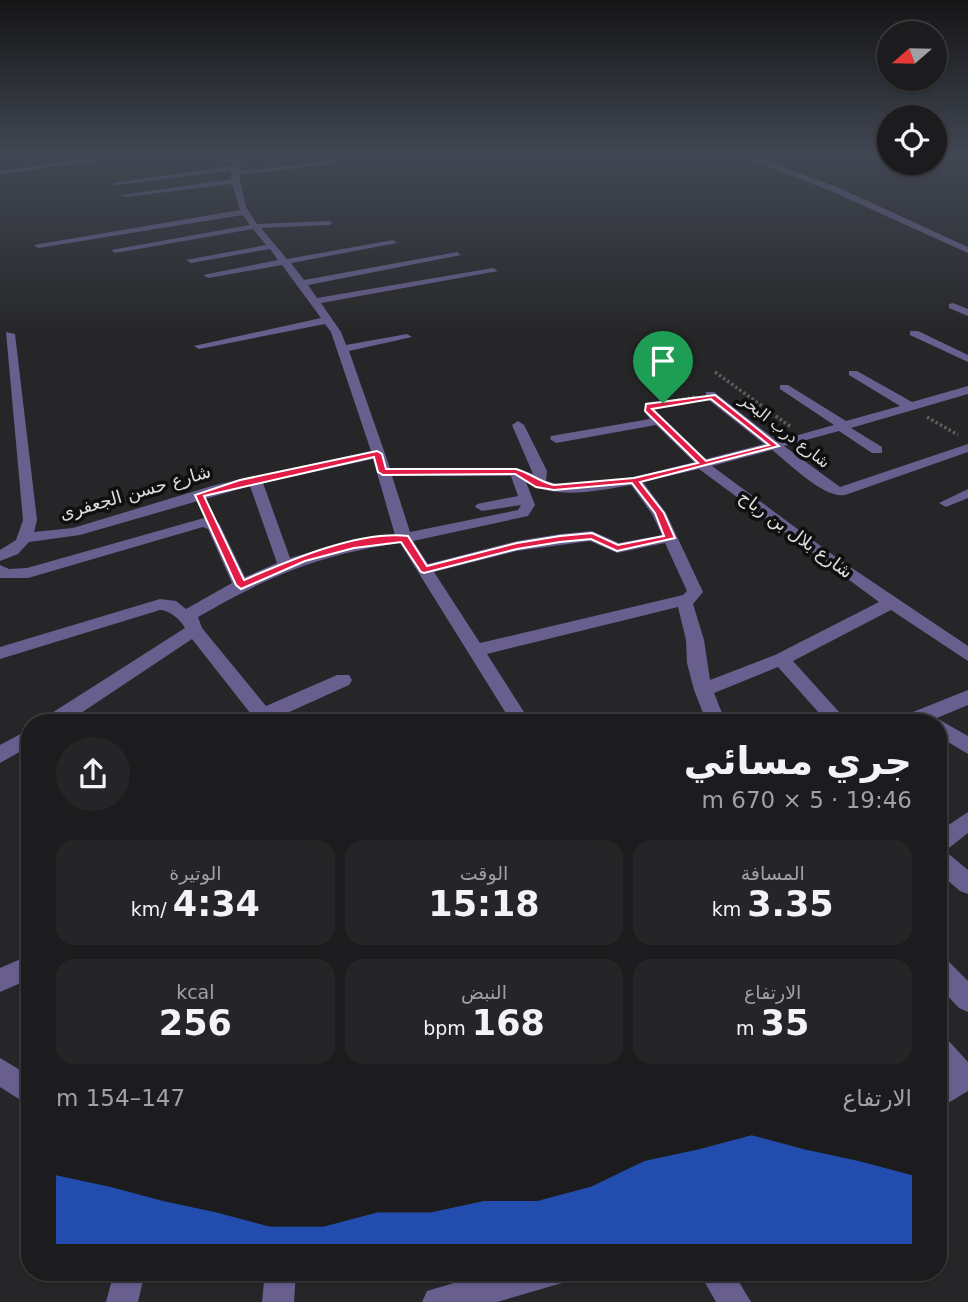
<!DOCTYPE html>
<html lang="ar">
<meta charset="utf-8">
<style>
body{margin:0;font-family:"DejaVu Sans","Noto Sans Arabic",sans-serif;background:#252527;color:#f1f3f6;direction:rtl;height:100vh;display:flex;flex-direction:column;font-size:26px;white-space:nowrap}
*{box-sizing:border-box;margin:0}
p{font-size:23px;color:#a0a1a4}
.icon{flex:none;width:38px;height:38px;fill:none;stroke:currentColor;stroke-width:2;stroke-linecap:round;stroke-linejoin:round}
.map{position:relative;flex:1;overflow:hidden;direction:ltr}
.sheet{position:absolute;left:21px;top:714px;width:926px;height:567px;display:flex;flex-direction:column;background:#1c1c1e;border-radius:28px;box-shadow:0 2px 5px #0004,0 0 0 2px #3a3a3c;direction:rtl}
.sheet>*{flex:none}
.needle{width:46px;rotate:250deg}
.fabs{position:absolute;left:877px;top:21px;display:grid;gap:14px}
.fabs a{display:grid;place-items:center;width:70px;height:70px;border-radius:50%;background:#1c1c1e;box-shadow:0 2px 5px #0004,0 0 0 2px #3a3a3c;font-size:35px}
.pin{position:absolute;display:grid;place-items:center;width:60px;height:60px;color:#fff;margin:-72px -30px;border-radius:50% 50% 50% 0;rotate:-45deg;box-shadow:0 0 7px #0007}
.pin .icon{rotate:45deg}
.round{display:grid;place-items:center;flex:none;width:74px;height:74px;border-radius:37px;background:#252527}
.head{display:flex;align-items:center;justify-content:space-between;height:119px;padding:0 35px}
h1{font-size:38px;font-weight:800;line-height:52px}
.figures{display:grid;grid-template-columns:repeat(3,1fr);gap:10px;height:119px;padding:7px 35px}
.figures div{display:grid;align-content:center;border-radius:18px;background:#252527;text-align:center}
.figures b{font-size:35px;font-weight:800}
.figures small{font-size:19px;font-weight:400}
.figures p{font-size:19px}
.chart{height:196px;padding:14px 35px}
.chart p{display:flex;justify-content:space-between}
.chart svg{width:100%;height:126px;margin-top:7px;fill:#2563eb;opacity:.7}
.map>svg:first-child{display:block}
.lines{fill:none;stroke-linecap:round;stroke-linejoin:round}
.path{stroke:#5e5e60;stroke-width:3.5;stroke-dasharray:2.5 2.5;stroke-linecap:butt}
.street{fill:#685f8f;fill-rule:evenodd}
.route{fill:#e11d48;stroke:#fff;stroke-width:2;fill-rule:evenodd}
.labels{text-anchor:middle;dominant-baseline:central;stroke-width:7;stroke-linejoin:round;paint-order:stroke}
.far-street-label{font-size:16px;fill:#dcdcdd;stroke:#0f0f10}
.street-label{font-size:18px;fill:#dcdcdd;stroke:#0f0f10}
</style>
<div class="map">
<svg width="968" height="1302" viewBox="0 0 968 1302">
<rect width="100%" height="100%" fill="#262628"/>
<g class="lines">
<!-- path -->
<g class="path">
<polyline points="715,372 791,427"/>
<polyline points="663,403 695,397"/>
<polyline points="927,417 958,435"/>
</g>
<!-- street -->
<g class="street">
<polygon points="112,155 129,155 0,175 0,171"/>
<path d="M238,155H244L239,171L333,161L336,163L239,175L246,207L257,224L329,221L333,223L329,225L261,228L287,259L393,240L397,243L291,263L304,280L457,252L461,255L308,285L317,298L493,268L498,271L321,303L341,332L346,345L407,334L412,337L349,351L390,468H516L533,474L512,425L518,421L524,425L547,471L546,481C579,494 659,471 694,462L656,425L556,443L550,439L551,436L650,419L645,413L651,409L655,410L706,459L764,444L706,398V392H714L777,441L834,425L780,389V385H788L846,421L900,406L849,375V371H857L912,402L968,386V394L851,428L882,447V453H872L839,431L784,446L840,487L968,444V452L845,495C824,499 789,463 772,450L712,466L837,558L968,646V661L891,610L793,661L849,723H828L778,667L714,693L726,723H707L694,690L687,663L686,640L678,607L487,654L531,723H512L400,543C318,555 269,576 198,617L202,628L266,706L337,675H349L352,680L349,685L276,718L278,723H258L192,639L66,723H42L44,718L185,628C181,620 169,610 160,610L0,659V647L160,599L176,601L186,609L232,583L208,529L203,527L28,578H0V565L9,569L27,568L204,518L219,523L245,577L277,563L250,486L80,535L29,542L18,554L0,561V550L16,540L23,520L6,332L15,334L37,520L34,532L73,528L215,485L371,451L331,332L325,324L199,349L194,346L321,318L282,265L208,278L203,275L278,260L270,249L191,263L186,260L266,245L253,229L115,253L111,250L250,225L243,215L38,248L34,245L240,210L232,184L126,197L122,195L231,179V171L116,185L112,183L232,166ZM373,459L395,535L354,540L290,558L263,483ZM699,469L879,602L775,655L710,680L704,640L693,604L703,592L666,513L643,482ZM392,476H511L518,496L477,504L475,507L482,511L521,505L518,510L410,532ZM526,482C556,500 597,491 631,485L652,514L662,535L619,543L592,531L560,534L517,541L428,564L413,541L528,516L535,505ZM590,541L617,553L665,543L687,591L683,595L480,643L434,572L517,551Z"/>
<polygon points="740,155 749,155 837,187 968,247 968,253 831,191"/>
<polygon points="953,303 968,309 968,316 949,308 949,304"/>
<polygon points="910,331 918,331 968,355 968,362 910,335"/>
<polygon points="968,489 968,498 946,507 939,503"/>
<polygon points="968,690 968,705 925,723 896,723 898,718"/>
<polygon points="938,719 968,736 968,754 938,736 938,723 930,723"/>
<polygon points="30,729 30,746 0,763 0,745"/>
<polygon points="968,812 968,833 945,851 968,870 968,894 960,891 938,872 938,832"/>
<polygon points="30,955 30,979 0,992 0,968"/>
<polygon points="938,957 947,960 968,981 968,1012 959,1008 938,986"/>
<polygon points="938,1035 947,1039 968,1062 968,1091 938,1109 938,1079 944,1075 938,1068"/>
<polygon points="0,1058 30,1076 30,1106 0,1087"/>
<polygon points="114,1272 145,1272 138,1302 106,1302"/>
<polygon points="265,1272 296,1272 294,1302 262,1302"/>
<polygon points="491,1272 566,1272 562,1283 497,1302 422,1302 427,1291"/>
<polygon points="699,1272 733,1272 751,1302 716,1302"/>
</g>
</g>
<!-- sky -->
<linearGradient id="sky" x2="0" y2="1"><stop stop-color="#151516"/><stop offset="0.46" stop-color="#414753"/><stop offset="1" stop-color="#414753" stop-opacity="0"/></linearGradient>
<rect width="968" height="337" fill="url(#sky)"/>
<!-- route -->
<path class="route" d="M715,395L779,446L640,482L664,513L675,538L617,551L591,539L560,542L517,549L424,573L421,572L401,542L354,548L305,561L241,589L236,585L195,495L240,480L377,451L382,454L386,469H516C530,473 540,482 554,485L634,478L698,463L645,411L646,404ZM711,399L769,445L706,461L652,409ZM374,457L378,472L383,475L515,474L536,487L554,490L632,483L655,513L664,536L618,545L592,533L560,536L517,543L427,566L408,536C359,530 288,561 244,580L204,496Z"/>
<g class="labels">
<!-- far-street labels -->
<g class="far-street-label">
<text transform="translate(785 431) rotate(38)">شارع درب البحر</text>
</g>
<!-- street labels -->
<g class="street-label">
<text transform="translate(135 492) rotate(-16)">شارع حسن الجعفرى</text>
<text transform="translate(796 534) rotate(36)">شارع بلال بن رباح</text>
</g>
</g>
</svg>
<div class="fabs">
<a><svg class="needle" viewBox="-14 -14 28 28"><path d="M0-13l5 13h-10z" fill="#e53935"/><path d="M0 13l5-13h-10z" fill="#a0a1a4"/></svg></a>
<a><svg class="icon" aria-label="locate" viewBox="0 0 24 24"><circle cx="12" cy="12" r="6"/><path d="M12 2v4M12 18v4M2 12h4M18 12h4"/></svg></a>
</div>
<div class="pin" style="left:663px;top:403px;background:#1e9e55"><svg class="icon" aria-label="arrive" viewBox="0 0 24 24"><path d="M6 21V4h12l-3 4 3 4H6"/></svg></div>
<section class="sheet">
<div class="head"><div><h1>جري مسائي</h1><p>19:46 · 5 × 670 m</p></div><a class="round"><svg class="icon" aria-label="share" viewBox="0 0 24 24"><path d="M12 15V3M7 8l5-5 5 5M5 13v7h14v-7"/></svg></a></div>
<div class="figures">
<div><p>المسافة</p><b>3.35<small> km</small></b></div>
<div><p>الوقت</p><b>15:18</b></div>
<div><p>الوتيرة</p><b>4:34<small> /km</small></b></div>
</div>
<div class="figures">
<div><p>الارتفاع</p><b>35<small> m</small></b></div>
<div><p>النبض</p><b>168<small> bpm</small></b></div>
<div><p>kcal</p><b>256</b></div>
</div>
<div class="chart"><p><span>الارتفاع</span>147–154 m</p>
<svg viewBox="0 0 160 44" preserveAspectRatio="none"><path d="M0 44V20L10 24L20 29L30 33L40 38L50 38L60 33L70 33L80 29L90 29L100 24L110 15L120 11L130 6L140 11L150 15L160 20V44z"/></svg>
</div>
</section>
</div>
